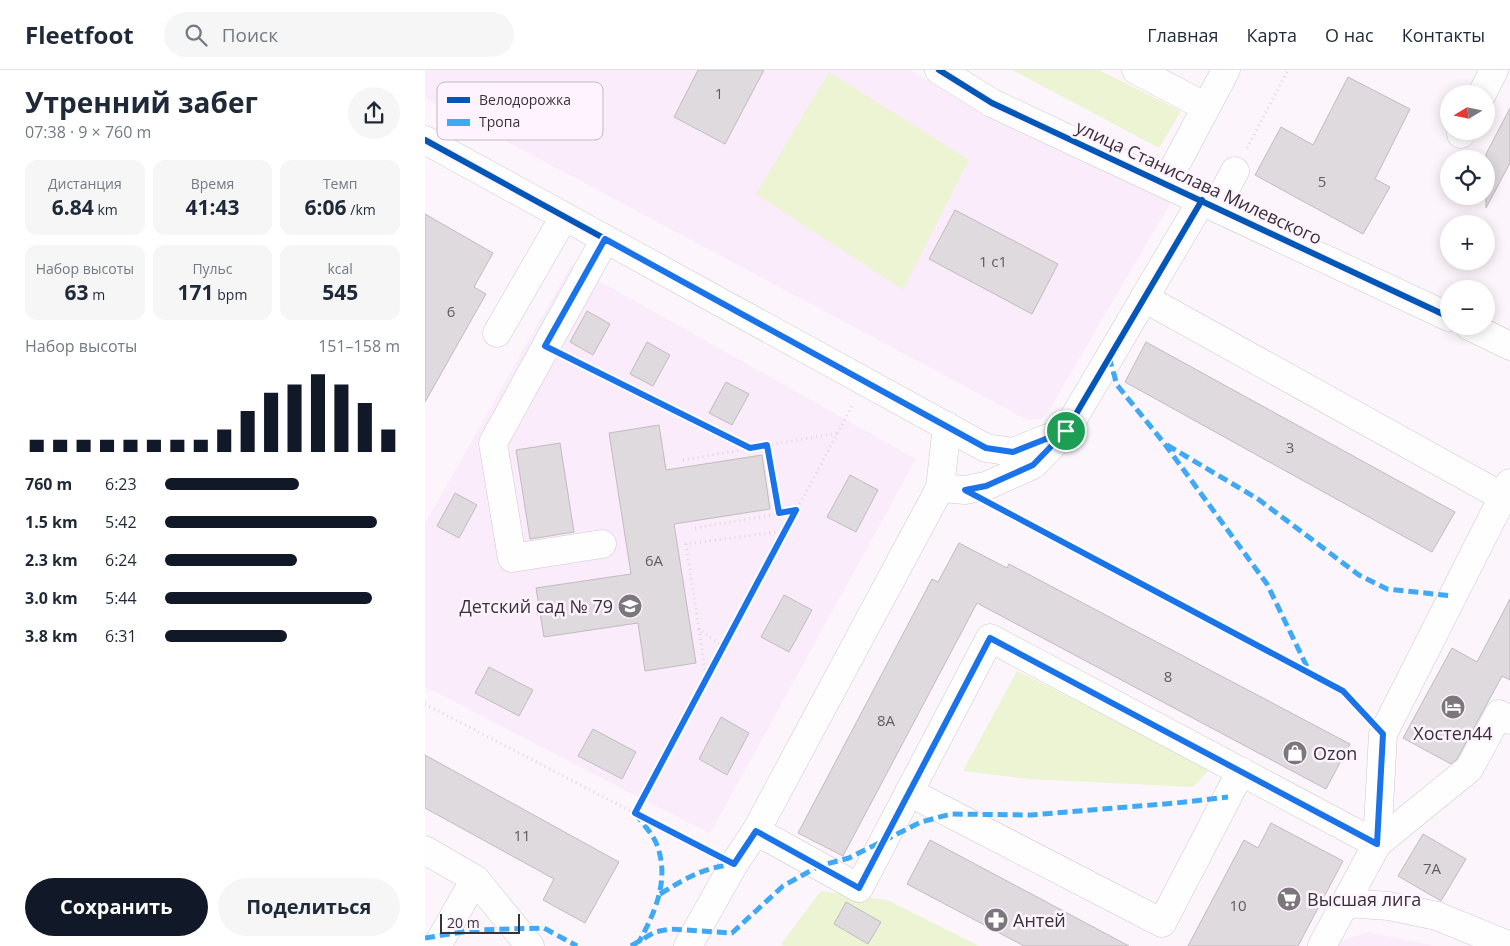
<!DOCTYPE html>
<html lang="ru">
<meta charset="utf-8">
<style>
body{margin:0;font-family:"Open Sans",sans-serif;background:#f6f6f7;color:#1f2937;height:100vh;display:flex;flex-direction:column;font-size:19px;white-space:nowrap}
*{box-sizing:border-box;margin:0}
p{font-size:16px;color:#747a83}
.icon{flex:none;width:28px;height:28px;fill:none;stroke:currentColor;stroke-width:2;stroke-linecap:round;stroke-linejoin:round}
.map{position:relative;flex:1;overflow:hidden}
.details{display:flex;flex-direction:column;background:#fff;width:425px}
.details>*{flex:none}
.needle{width:32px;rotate:260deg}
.buttons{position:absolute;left:1015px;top:15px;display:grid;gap:10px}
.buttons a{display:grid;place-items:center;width:55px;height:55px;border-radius:50%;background:#fff;box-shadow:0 2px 12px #0003;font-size:25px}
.scale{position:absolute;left:15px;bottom:12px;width:80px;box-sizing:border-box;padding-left:5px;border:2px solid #373238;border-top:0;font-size:14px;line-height:18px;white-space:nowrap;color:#373238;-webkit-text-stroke:4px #fef3ff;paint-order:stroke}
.pin{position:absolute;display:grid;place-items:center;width:42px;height:42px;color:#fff;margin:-21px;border:2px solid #fff;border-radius:50%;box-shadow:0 1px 5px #0007}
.round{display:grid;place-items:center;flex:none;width:52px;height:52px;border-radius:26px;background:#f6f6f7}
.headline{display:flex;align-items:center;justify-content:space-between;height:85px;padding:0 25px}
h1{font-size:28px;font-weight:700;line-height:38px}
.figures{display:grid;grid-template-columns:repeat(3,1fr);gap:8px;height:85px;padding:5px 25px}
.figures div{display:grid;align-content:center;border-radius:12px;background:#f6f6f7;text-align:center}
.figures b{font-size:21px;font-weight:700}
.figures small{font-size:14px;font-weight:400}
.figures p{font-size:14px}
.chart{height:140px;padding:10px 25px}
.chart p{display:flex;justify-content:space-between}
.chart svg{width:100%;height:90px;margin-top:5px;stroke:#111827;stroke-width:6}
.primary-button{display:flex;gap:10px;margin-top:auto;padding:10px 25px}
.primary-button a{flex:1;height:58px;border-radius:30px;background:#111827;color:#fff;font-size:20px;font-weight:700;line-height:58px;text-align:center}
.primary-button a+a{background:#f6f6f7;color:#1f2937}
ul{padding:0 25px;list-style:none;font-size:16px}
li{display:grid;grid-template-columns:80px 60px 1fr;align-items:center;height:38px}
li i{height:12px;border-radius:6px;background:#111827}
header{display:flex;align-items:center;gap:30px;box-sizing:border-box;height:70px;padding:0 25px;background:#fff;border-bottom:1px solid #e0e1e3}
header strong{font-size:24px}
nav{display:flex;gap:28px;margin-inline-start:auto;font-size:18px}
.search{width:350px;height:45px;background:#f6f6f7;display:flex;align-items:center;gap:12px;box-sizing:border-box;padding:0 18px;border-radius:28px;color:#747a83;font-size:19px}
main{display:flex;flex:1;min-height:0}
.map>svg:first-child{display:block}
.built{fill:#faecfa}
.green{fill:#ecf4d3}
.building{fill:#dfdade;stroke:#c1bbc0}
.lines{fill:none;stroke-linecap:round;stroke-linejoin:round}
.minor-casing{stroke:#cec9ce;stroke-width:29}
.path{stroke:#dbd9dc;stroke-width:3;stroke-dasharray:1 4;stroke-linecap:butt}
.minor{stroke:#fffeff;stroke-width:28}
.quiet{stroke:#3fa9f5;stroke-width:5;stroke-dasharray:10 5;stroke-linecap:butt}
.cycleway-casing{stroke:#fef3ff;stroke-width:9}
.cycleway{stroke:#0057b8;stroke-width:6}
.route-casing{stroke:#fff;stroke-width:10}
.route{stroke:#1a73e8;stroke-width:6}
.labels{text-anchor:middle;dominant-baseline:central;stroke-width:5;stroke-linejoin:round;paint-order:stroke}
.number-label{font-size:15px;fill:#615c62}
.street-label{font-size:18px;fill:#373238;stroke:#fef3ff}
.poi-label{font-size:18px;fill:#373238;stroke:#fef3ff;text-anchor:start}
.key{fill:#fef3ff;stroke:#c2b9c3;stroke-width:1}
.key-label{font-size:14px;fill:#373238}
</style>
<header>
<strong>Fleetfoot</strong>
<div class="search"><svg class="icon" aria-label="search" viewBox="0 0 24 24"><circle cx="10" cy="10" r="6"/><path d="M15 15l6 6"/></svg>Поиск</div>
<nav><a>Главная</a><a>Карта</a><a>О нас</a><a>Контакты</a></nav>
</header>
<main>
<section class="details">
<div class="headline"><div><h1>Утренний забег</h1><p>07:38 · 9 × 760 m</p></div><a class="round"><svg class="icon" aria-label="share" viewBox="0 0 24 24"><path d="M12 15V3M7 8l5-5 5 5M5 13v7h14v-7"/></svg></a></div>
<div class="figures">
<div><p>Дистанция</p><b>6.84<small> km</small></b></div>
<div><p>Время</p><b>41:43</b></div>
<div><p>Темп</p><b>6:06<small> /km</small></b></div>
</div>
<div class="figures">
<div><p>Набор высоты</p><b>63<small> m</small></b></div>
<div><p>Пульс</p><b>171<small> bpm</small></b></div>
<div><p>kcal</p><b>545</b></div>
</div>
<div class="chart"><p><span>Набор высоты</span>151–158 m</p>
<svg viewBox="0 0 160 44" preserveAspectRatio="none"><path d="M5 44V38M15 44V38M25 44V38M35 44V38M45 44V38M55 44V38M65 44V38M75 44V38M85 44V33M95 44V24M105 44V15M115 44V11M125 44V6M135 44V11M145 44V20M155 44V33"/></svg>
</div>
<ul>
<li><b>760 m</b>6:23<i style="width:57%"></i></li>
<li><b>1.5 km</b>5:42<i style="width:90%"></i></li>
<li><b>2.3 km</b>6:24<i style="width:56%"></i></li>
<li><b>3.0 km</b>5:44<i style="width:88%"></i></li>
<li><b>3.8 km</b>6:31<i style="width:52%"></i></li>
</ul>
<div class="primary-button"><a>Сохранить</a><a>Поделиться</a></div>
</section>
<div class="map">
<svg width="1085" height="876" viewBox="0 0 1085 876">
<rect width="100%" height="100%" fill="#fcf6fc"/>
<!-- built -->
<g class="built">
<polygon points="0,0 485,0 562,46 746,132 623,342 617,349 603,350 0,28"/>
<polygon points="146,195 491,389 285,764 0,617 0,454"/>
<polygon points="944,862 1009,876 912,876 914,872"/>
</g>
<!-- green -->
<g class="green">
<polygon points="587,0 674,0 756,41 734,78"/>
<polygon points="404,2 544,90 478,220 331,124"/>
<polygon points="592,601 786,698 768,717 603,709 538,701"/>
<polygon points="396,821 462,830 554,876 359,876 356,874"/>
</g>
<!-- building -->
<g class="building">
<polygon points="273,0 339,0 300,74 249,47"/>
<polygon points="923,7 985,39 950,109 965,117 938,164 830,105 856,57 888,75"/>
<polygon points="1085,38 1085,93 1061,138 1061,84"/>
<polygon points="530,140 633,194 607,244 504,189"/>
<polygon points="0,144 68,183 49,217 61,224 0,332"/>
<polygon points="162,241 185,254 168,285 145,272"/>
<polygon points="222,272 245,285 228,316 205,304"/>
<polygon points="721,272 1030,442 1007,482 700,312"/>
<polygon points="301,312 324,324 307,355 284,343"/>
<polygon points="234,355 241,400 337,385 345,439 249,454 271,593 220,601 213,553 119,567 111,518 206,504 184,363"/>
<polygon points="135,373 149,462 105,469 91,380"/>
<polygon points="425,405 453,420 431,462 402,447"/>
<polygon points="30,423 52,435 34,468 12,456"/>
<polygon points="534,473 582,498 584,494 925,674 901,719 552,533 418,786 373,763 507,509 513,512"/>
<polygon points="359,525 387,540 364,582 336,567"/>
<polygon points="1085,529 1085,610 1077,606 1032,689 1026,694 978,668 1027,578 1052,592"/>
<polygon points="64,597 108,620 94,646 50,623"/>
<polygon points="296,647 324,663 302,705 274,689"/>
<polygon points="168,659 211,682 197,709 153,686"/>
<polygon points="0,685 194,792 160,853 118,830 129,809 0,738"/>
<polygon points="846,753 918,791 873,876 763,876 819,770 833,778"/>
<polygon points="998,764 1041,789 1016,831 973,806"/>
<polygon points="505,770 704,876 599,876 482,814"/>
<polygon points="421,832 456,852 443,874 409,854"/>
</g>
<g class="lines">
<defs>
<g id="minor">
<polyline points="514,0 567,33 1024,247"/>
<polyline points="711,0 781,37"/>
<polyline points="1057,24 1069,0"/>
<polyline points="1036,64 1037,61"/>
<polyline points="0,70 561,378 588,382 641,361"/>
<polyline points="741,113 801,0"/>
<polyline points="791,136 810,101"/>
<polyline points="719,228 1078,427"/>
<polyline points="1044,256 1085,276"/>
<polyline points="72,263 139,147"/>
<polyline points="515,418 540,420 561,416 608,395 641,361 777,130"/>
<polyline points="177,474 87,488 68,373 180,169"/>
<polyline points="484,722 737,853 816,701"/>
<polyline points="331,761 434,818 565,568 952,774 1044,699 1074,644 1085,650"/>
<polyline points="0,780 50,809 105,876"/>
<polyline points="921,833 964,836 1012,846 1085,876"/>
<polyline points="12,876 50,809"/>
<polyline points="263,876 309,794 331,761 515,418 522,356"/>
<polyline points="897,876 952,774 958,664 1085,413"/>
</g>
</defs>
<!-- minor casing -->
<use href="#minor" class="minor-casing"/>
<!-- path -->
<g class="path">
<polyline points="822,78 863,0"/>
<polyline points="145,288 325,378"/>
<polyline points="343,375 354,443"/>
<polyline points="258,390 413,363"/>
<polyline points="576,438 918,621 939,643"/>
<polyline points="270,458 371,441"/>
<polyline points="274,559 281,609"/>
<polyline points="298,577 274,559 261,474 360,461"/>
<polyline points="0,634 286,783"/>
<polyline points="210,743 427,336"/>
</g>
<!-- minor -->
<use href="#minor" class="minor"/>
<!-- quiet -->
<g class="quiet">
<polyline points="684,287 692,315 739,373 842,514 885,603"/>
<polyline points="742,375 833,429 934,505 962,519 1028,526"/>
<path d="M210,743C217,753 228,764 232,775C245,810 230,842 214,872"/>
<path d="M235,824C261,808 278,798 309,794"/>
<polyline points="0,868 50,860 119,858 152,876"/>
<polyline points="206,876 230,862 245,859 307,863 358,816 394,796 424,788 496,752 526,744 606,745 751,733 803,727"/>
</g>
<defs>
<g id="cycleway">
<polyline points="514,0 567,33 1024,247"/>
<polyline points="0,70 561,378 588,382 641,361 777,130"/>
</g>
</defs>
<!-- cycleway casing -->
<use href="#cycleway" class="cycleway-casing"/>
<!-- cycleway -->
<use href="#cycleway" class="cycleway"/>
</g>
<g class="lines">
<defs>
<polygon id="route" points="180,169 561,378 588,382 641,361 608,395 561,416 540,420 918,621 958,664 952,774 565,568 434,818 331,761 309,794 210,743 371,440 354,443 342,375 325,378 120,276"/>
</defs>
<!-- route casing -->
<use href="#route" class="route-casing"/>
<!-- route -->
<use href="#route" class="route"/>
</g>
<!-- icons -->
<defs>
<symbol id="school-disc" viewBox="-11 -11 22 22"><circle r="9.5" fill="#7c777d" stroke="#fef3ff"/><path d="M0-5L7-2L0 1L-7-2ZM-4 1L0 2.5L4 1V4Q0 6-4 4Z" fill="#fff"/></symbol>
<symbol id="hotel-disc" viewBox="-11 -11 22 22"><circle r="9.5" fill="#7c777d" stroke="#fef3ff"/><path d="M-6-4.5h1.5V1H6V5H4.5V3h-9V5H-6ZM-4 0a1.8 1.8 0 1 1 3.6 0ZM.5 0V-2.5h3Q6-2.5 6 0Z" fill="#fff"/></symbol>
<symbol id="shop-disc" viewBox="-11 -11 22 22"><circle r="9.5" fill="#7c777d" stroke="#fef3ff"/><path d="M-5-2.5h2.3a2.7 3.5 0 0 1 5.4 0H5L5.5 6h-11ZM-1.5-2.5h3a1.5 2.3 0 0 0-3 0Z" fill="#fff"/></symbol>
<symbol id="supermarket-disc" viewBox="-11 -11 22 22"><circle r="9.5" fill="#7c777d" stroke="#fef3ff"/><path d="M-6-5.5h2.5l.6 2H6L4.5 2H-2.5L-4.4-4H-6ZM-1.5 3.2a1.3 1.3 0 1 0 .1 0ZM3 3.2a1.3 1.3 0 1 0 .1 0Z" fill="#fff"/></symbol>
<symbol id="pharmacy-disc" viewBox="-11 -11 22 22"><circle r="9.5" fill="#7c777d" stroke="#fef3ff"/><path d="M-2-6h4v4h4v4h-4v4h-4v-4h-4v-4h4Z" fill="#fff"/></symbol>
</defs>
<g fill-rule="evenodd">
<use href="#school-disc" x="191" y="522" width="28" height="28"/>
<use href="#hotel-disc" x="1014" y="623" width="28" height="28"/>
<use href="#shop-disc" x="856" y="669" width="28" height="28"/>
<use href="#supermarket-disc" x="850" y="815" width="28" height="28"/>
<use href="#pharmacy-disc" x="557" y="836" width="28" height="28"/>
</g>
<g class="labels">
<!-- number labels -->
<g class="number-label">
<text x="294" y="23">1</text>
<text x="897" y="111">5</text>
<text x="568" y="191">1 с1</text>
<text x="26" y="241">6</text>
<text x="865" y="377">3</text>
<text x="229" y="490">6А</text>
<text x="743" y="606">8</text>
<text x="461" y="650">8А</text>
<text x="97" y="765">11</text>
<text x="1007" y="798">7А</text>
<text x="813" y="835">10</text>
</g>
<!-- street labels -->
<g class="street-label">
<text transform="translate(774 112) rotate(25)">улица Станислава Милевского</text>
</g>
<!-- poi labels -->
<g class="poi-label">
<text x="188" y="536" text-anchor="end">Детский сад № 79</text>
<text x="1028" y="663" text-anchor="middle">Хостел44</text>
<text x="888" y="683">Ozon</text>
<text x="882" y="829">Высшая лига</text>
<text x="588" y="850">Антей</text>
</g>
</g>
<!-- legend -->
<rect x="12" y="12" width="166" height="58" rx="8" class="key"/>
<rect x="22" y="27" width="23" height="6" fill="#0057b8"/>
<rect x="22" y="49" width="23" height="7" fill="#3fa9f5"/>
<g class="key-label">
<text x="54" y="35">Велодорожка</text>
<text x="54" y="57">Тропа</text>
</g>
</svg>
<div class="buttons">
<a><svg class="needle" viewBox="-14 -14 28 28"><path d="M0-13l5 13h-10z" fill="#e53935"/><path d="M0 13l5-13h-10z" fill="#747a83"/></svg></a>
<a><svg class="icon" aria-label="locate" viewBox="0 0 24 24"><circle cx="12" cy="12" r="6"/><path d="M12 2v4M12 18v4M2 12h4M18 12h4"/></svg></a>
<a>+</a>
<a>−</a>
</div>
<div class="scale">20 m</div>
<div class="pin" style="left:641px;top:361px;background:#1e9e55"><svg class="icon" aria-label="arrive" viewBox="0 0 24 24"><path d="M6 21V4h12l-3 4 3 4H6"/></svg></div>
</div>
</main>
